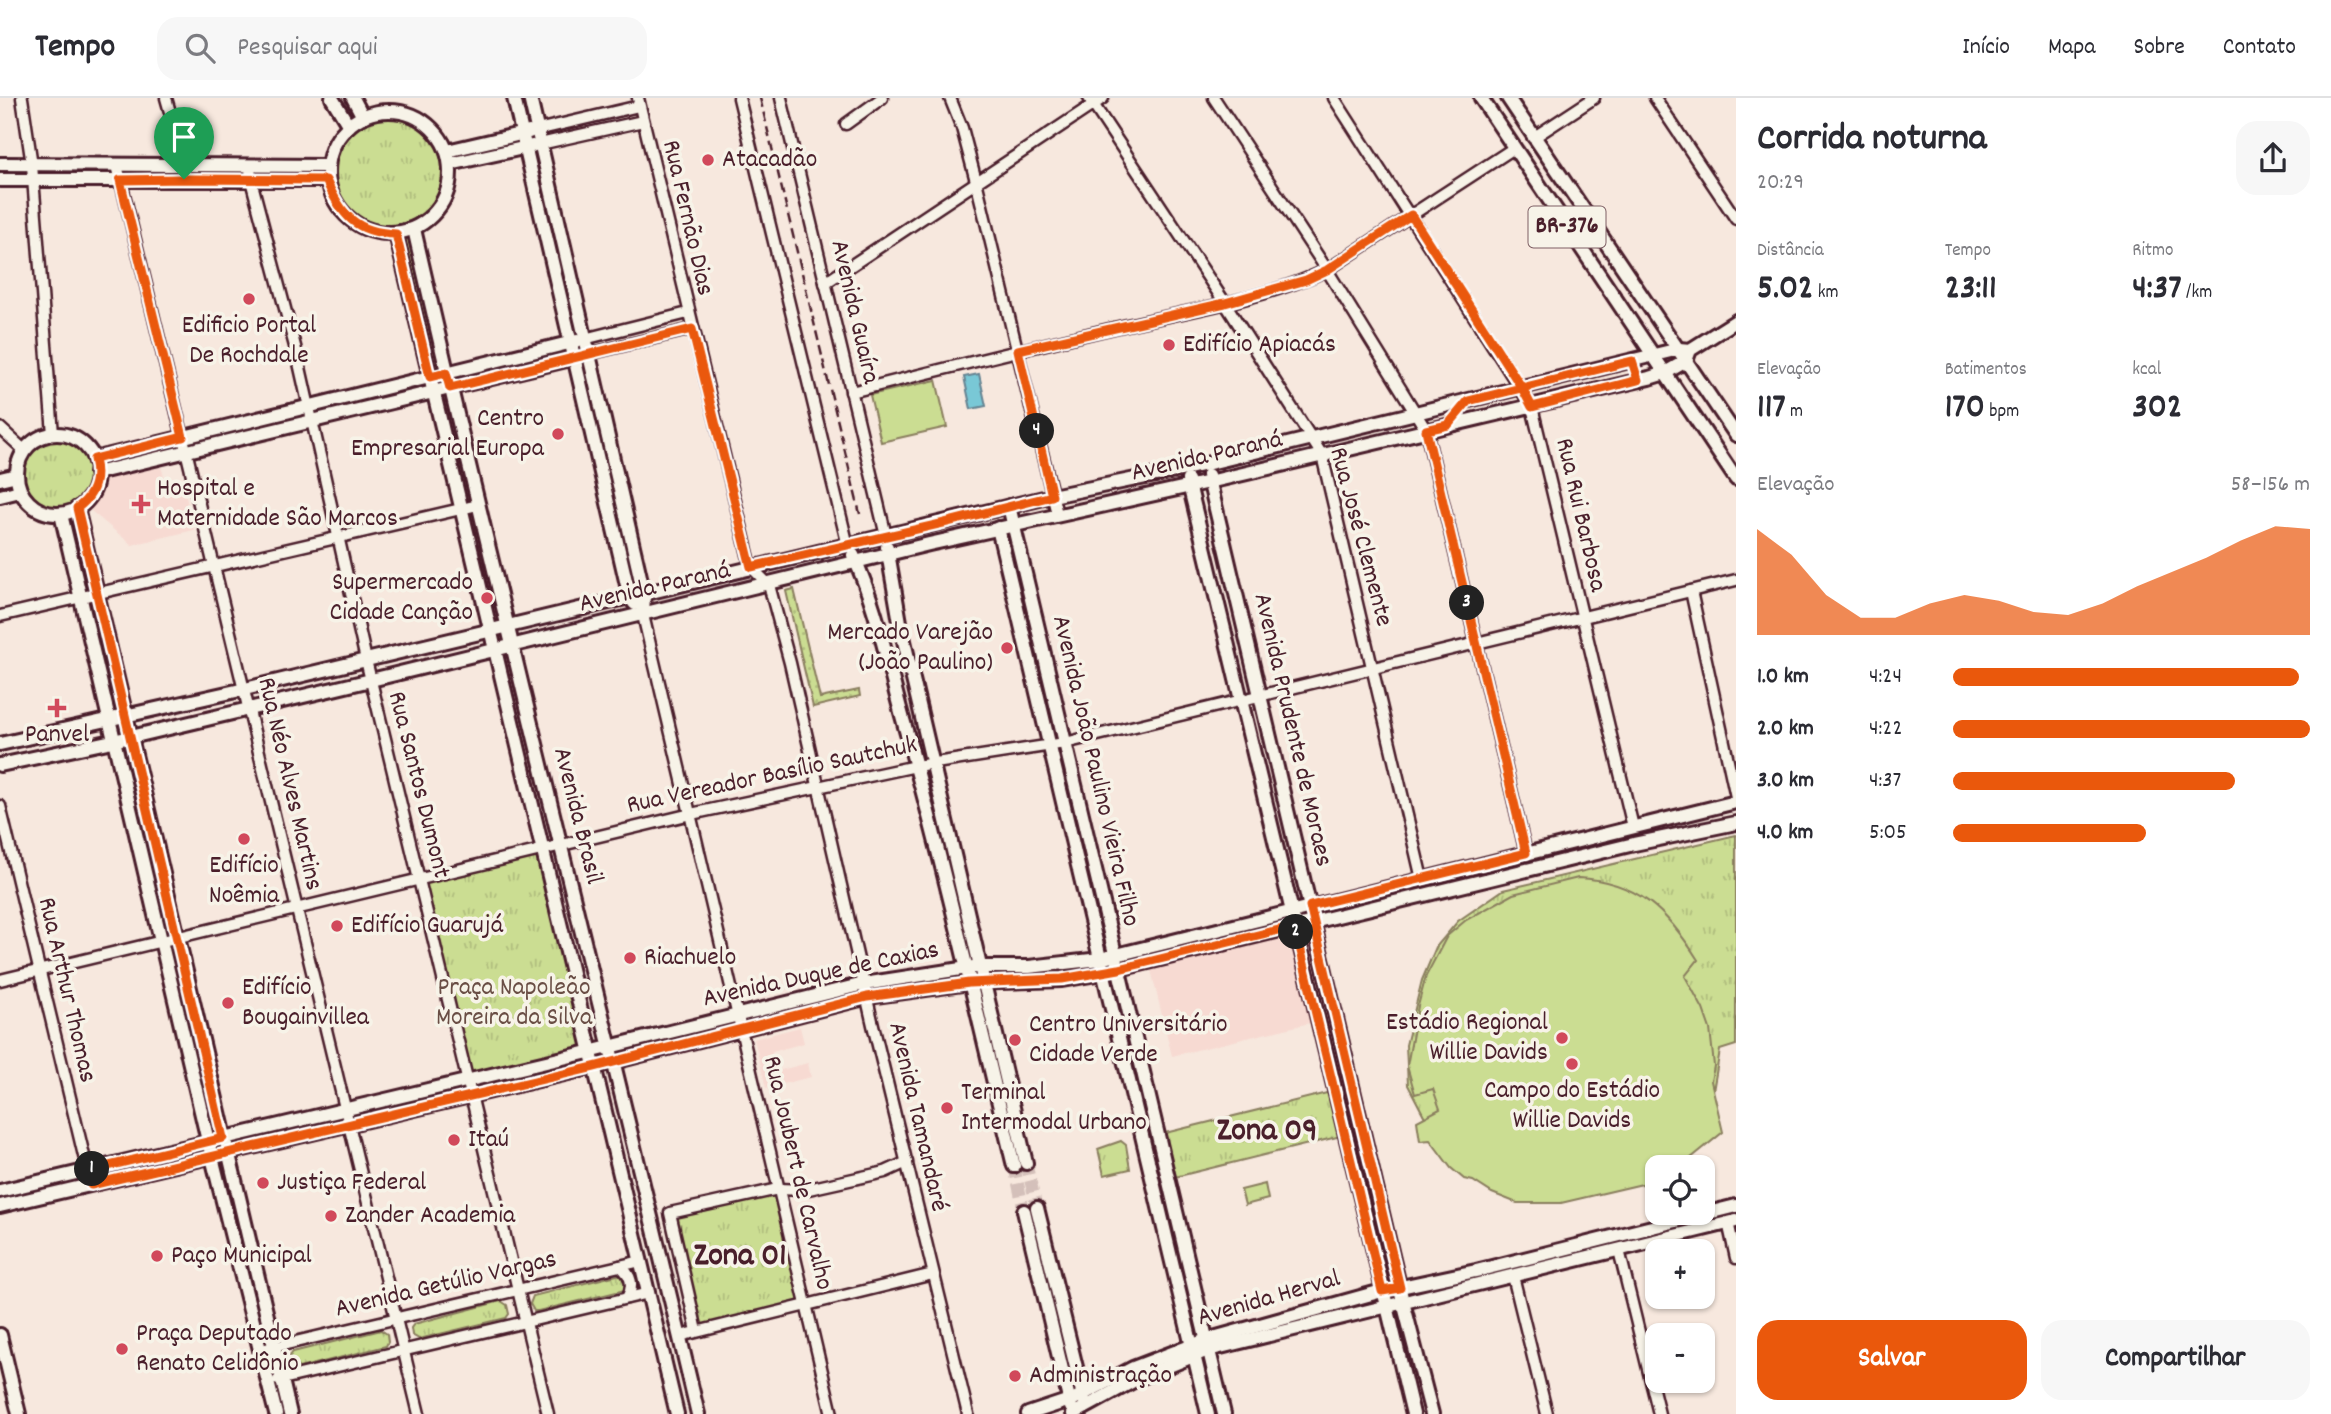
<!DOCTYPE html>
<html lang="pt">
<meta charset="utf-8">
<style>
body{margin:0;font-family:Dekko,sans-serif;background:#f7f7f7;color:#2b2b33;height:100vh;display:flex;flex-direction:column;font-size:26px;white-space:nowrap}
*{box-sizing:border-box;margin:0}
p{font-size:23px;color:#7c7c81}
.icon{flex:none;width:38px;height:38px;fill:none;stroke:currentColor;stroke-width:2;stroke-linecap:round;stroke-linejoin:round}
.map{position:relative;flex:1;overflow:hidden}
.details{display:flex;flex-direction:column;background:#fff;width:595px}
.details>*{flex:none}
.buttons{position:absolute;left:1645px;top:1057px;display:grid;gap:14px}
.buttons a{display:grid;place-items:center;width:70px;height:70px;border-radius:14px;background:#fff;box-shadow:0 2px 5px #0004;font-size:35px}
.pin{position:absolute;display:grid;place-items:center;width:60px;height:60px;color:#fff;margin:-72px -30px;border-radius:50% 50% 50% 0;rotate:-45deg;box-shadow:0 0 7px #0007}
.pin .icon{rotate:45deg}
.km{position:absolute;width:35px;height:35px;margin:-18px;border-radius:50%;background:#222;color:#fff;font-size:19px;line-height:35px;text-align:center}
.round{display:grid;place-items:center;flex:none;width:74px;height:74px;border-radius:21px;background:#f7f7f7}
.headline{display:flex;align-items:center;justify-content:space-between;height:119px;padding:0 21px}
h1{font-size:38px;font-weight:700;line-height:52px}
.metrics{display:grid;grid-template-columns:repeat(3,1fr);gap:10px;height:119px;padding:7px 21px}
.metrics div{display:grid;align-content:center}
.metrics b{font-size:35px;font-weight:700}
.metrics small{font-size:19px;font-weight:400}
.metrics p{font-size:19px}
.chart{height:196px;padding:14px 21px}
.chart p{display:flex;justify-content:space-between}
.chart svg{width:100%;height:126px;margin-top:7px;fill:#ea580c;opacity:.7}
.primary-button{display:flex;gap:14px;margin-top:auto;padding:14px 21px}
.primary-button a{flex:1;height:80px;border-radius:21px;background:#ea580c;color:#fff;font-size:28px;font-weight:700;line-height:80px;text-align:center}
.primary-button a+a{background:#f7f7f7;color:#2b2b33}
ul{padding:0 21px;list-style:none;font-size:23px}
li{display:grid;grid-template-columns:112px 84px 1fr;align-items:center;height:52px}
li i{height:18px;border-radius:9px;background:#ea580c}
header{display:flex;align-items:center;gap:42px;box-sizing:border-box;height:98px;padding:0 35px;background:#fff;border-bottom:2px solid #e1e1e2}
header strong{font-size:33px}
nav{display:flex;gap:38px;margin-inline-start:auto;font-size:24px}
.search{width:490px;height:63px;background:#f7f7f7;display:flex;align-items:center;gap:18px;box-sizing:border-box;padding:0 24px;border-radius:21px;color:#7c7c81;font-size:26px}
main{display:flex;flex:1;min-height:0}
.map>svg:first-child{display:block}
.built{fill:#f7dad2}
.grass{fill:url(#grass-dots);stroke:#8a7e5e;stroke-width:2}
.park{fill:url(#park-tufts);stroke:#8a7e5e;stroke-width:2}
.pitch{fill:#cbdd92;stroke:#8a7e5e;stroke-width:2}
.water{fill:#79c8d6;stroke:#668492;stroke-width:2}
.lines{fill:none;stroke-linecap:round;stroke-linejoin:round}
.major-tunnel{stroke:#d4c0ba;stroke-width:12;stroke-dasharray:12 6;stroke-linecap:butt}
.minor-casing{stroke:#4a1f2b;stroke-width:15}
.major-casing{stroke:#4a1f2b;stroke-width:18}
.minor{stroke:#f7f3e8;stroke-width:10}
.major{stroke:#f7f3e8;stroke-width:12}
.rail{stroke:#4a1f2b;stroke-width:2.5;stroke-dasharray:10 5;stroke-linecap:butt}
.route-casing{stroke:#fff;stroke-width:14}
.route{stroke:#ea580c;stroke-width:9}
.poi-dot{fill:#d1495b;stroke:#f7f3e8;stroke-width:2.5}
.labels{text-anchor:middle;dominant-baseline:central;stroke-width:7;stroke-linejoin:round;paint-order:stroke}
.shield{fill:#f7f3e8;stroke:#7e5f64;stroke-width:2}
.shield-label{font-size:24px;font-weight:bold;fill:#4a1f2b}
.poi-label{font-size:26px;fill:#4a1f2b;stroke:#f7f3e8;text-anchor:start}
.street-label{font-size:26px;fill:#4a1f2b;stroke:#f7f3e8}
.park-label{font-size:26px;fill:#6a4e45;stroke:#f7f3e8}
.district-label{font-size:33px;font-weight:bold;fill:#4a1f2b;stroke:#f7f3e8}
</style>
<header>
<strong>Tempo</strong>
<div class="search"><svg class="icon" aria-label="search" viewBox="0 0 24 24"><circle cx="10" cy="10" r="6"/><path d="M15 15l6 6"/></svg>Pesquisar aqui</div>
<nav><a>Início</a><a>Mapa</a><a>Sobre</a><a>Contato</a></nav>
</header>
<main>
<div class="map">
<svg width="1736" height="1316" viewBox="0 0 1736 1316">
<defs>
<pattern id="grass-dots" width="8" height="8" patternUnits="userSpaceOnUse" patternTransform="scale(1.75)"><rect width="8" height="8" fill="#cbdd92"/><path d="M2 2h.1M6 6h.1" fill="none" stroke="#b0bd7e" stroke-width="1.8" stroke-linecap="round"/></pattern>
<pattern id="park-tufts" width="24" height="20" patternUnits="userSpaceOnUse" patternTransform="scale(1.75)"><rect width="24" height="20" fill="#cbdd92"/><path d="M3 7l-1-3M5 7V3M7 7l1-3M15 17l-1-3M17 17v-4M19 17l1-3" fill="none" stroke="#b0bd7e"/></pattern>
</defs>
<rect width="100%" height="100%" fill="#f7e8de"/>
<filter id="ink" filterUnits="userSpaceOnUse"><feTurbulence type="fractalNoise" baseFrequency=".0143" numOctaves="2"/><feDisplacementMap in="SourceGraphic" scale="14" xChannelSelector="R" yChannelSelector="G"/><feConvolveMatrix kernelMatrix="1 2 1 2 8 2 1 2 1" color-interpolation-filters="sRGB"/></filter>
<g filter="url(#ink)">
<!-- built -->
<g class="built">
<polygon points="160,364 168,394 184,391 194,432 132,447 91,413 100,395 105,378"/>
<polygon points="1295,829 1318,923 1172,958 1149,864"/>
<polygon points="800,929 804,945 772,954 777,973 808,965 811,979 766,990 754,941"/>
</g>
<!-- grass -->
<g class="grass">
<polygon points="410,133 443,275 433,278 399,135"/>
<polygon points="446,291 474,408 494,531 437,293"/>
<polygon points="794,491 820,600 859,592 860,598 813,609 786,493"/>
</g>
<!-- park -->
<g class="park">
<circle cx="389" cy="74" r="61"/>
<circle cx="57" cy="376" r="40"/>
<polygon points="1736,737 1736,947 1720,952 1712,999 1657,1069 1430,1029 1408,987 1406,947 1422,882 1436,849 1458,823 1503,792"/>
<polygon points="542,751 591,953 467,982 419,781"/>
<polygon points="1335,993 1345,1037 1167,1081 1157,1037"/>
<polygon points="1121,1043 1126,1047 1130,1071 1104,1077 1098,1051"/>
<polygon points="778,1091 806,1207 697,1233 670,1115"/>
<polygon points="621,1176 623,1176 628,1186 625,1192 538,1213 534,1213 530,1206 533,1198"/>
<polygon points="501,1203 507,1207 509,1216 506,1220 419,1241 412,1237 411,1230 414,1226"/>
<polygon points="381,1232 387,1236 388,1244 386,1248 299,1270 292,1266 290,1258 293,1254"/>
</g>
<!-- pitch -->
<g class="pitch">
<polygon points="936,282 947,329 881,344 870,297"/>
<path d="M1578,780C1638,783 1668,814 1698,862L1685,878L1703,911L1710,931L1714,968L1711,983L1723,1034L1680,1069H1657V1082L1655,1083L1561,1105H1517L1492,1095L1473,1083L1464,1081L1451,1070L1430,1042L1420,1043L1417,1023L1440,1011L1433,991L1415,996L1407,968L1418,908L1426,878L1447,838L1466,822L1513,796Z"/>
<polygon points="1265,1086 1268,1101 1245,1107 1241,1092"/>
</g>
<!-- water -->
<polygon class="water" points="979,276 986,308 971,311 964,279"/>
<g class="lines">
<!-- major-tunnel -->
<g class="major-tunnel">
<polyline points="1026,1065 1037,1110"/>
<polyline points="1014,1068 1024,1113"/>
</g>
<defs>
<g id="minor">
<polyline points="22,0 32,67 53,336"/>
<polyline points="166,0 185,67 184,81"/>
<polyline points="638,0 751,469 769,487 790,565 873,927 968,1316"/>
<polyline points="739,0 848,448"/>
<polyline points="781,0 886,438"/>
<polyline points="950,0 962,30 976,83 1057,416"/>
<polyline points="1089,0 1225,205 1322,357 1422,781"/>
<polyline points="1214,0 1327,172 1426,332 1526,755"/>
<polyline points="1334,0 1532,309 1633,729"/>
<polyline points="1655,0 1736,121"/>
<polyline points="846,26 882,0"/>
<polyline points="537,32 639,8"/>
<polyline points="1533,40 1594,0"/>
<polyline points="540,46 643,23"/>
<polyline points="117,67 419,1316"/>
<polyline points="250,68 251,82 297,256 366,562 548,1316"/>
<polyline points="825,185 1103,0"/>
<polyline points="584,241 688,215"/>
<polyline points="588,256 692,231"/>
<path d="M851,294C943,271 1035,248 1127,227C1193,212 1265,201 1327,172L1514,50"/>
<polyline points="0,330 24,352"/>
<polyline points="1691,493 1736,699"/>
<polyline points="643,517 832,1316"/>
<polyline points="0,518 478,407"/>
<polyline points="0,708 91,1087"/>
<polyline points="0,882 691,716 916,668 1065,645 1736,482"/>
<polyline points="1728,1124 1736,1160"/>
<polyline points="1619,1152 1659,1316"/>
<path d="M620,1168C632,1177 634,1188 627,1200"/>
<polyline points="1513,1178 1547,1316"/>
<polyline points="697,1233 670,1115 778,1091 804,1092 885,1074 907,1064"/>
<polyline points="680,1238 933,1176"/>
<polyline points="261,1252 641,1163"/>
<polyline points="278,1282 649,1195"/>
</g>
<g id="major">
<polyline points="332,0 349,28"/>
<polyline points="353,0 363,19"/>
<polyline points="514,0 630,500 635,506"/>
<polyline points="530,0 644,496 643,517"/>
<polyline points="1481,0 1736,381"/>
<polyline points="1508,0 1736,337"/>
<circle cx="389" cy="74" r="61"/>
<polyline points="447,53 529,34"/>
<polyline points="0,66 328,68"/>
<polyline points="450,66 532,48"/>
<polyline points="0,82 326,82"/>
<path d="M414,131C504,527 605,921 698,1316"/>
<polyline points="396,136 677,1316"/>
<circle cx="57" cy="376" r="40"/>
<polyline points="94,361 577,243"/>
<polyline points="96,375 579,259"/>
<polyline points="1208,377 1403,1204 1432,1316"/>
<polyline points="0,381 17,377"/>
<polyline points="1188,382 1413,1316"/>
<polyline points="0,398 20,393"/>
<polyline points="1009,408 1224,1316"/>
<polyline points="77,410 290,1316"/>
<polyline points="61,416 208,1043 276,1316"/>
<polyline points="998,430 1208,1316"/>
<polyline points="887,449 901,530 1026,1065"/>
<path d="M853,457C878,511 888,569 904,625C945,771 978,920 1014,1068"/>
<polyline points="0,646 245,591 1052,398 1185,371 1679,251 1690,252"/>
<polyline points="0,667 131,639 371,582 929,446 1209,384 1649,280 1665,275 1686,263 1690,252 1736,223"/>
<polyline points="0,1093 597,952 864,886 974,869 1029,869 1100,861 1736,704"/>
<polyline points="0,1108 594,969 868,899 969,885 1062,882 1103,875 1634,746 1736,725"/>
<polyline points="1037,1110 1084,1302"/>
<polyline points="1024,1113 1071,1309"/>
<polyline points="0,1237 19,1316"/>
<polyline points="1028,1316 1076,1300 1133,1270 1206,1242 1382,1193 1476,1173 1736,1108"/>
<polyline points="1073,1316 1135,1282 1208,1252 1736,1123"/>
</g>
</defs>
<!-- minor casing -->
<use href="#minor" class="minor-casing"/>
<!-- major casing -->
<use href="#major" class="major-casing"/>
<!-- minor -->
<use href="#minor" class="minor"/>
<!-- major -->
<use href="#major" class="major"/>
<!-- rail -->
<polyline class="rail" points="760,0 860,416"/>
</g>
</g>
<g class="lines" filter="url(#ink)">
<defs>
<path id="route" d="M184,81L120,82L183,339L94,361C99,381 94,398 77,410L223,1040L88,1073L91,1087L594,969L867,899L969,885L1062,881L1119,871L1295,828L1382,1193L1400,1190L1310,808L1526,755L1426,332L1448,327L1468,303L1632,263L1638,282L1532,309L1522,290L1411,117L1327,172L1306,182L1225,205L1018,252L1052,398L944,425L751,469L692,231L450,290L446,275L430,279L396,136C356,135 341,117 326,82L184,81"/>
</defs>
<!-- route casing -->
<use href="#route" class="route-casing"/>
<!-- route -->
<use href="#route" class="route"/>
</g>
<!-- markers -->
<g class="poi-dot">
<circle cx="708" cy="62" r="7"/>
<circle cx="249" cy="201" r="7"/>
<circle cx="1169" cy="247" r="7"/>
<circle cx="558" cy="336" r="7"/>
<path d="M137.5 395.5h7v7h7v7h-7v7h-7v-7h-7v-7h7z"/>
<circle cx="487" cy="500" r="7"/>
<circle cx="1007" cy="550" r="7"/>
<path d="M53.5 599.5h7v7h7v7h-7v7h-7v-7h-7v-7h7z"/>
<circle cx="244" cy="741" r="7"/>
<circle cx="337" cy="828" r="7"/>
<circle cx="630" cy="860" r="7"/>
<circle cx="228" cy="905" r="7"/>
<circle cx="1562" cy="940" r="7"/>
<circle cx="1015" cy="942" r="7"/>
<circle cx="1572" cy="966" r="7"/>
<circle cx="947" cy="1010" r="7"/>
<circle cx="454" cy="1042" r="7"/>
<circle cx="263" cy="1085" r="7"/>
<circle cx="331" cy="1118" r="7"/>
<circle cx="157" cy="1158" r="7"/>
<circle cx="122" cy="1251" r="7"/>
<circle cx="1015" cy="1278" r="7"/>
</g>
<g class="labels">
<!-- shield labels -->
<rect class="shield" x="1528.5" y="108.5" width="77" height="41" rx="5"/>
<g class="shield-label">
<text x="1567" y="129">BR-376</text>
</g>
<!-- poi labels -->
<g class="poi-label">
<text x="722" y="62">Atacadão</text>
<text x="249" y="228" text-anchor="middle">Edificio Portal<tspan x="249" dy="30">De Rochdale</tspan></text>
<text x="1183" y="247">Edifício Apiacás</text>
<text x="544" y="321" text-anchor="end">Centro<tspan x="544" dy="30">Empresarial Europa</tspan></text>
<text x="157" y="391">Hospital e<tspan x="157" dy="30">Maternidade São Marcos</tspan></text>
<text x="473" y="485" text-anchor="end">Supermercado<tspan x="473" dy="30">Cidade Canção</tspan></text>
<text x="993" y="535" text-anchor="end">Mercado Varejão<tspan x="993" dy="30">(João Paulino)</tspan></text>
<text x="57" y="637" text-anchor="middle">Panvel</text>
<text x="244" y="768" text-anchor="middle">Edifício<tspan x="244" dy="30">Noêmia</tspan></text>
<text x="351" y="828">Edifício Guarujá</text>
<text x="644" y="860">Riachuelo</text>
<text x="242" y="890">Edifício<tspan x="242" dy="30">Bougainvillea</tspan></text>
<text x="1548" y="925" text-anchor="end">Estádio Regional<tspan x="1548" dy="30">Willie Davids</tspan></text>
<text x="1029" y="927">Centro Universitário<tspan x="1029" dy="30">Cidade Verde</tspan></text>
<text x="1572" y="993" text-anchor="middle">Campo do Estádio<tspan x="1572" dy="30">Willie Davids</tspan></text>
<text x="961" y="995">Terminal<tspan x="961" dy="30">Intermodal Urbano</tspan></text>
<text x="468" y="1042">Itaú</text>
<text x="277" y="1085">Justiça Federal</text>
<text x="345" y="1118">Zander Academia</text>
<text x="171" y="1158">Paço Municipal</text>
<text x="136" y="1236">Praça Deputado<tspan x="136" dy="30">Renato Celidônio</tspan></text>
<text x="1029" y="1278">Administração</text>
</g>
<!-- street labels -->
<g class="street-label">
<text transform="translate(687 120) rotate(77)">Rua Fernão Dias</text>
<text transform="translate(854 214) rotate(77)">Avenida Guaíra</text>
<text transform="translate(1207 359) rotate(-13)">Avenida Paraná</text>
<text transform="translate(1580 417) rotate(77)">Rua Rui Barbosa</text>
<text transform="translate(1360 439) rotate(75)">Rua José Clemente</text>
<text transform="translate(655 490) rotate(-13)">Avenida Paraná</text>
<text transform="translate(1292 632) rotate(77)">Avenida Prudente de Moraes</text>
<text transform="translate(1095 673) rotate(77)">Avenida João Paulino Vieira Filho</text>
<text transform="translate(772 678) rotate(-12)">Rua Vereador Basílio Sautchuk</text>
<text transform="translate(289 686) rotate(77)">Rua Néo Alves Martins</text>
<text transform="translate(418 687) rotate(76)">Rua Santos Dumont</text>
<text transform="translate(577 718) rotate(76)">Avenida Brasil</text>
<text transform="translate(821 877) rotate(-12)">Avenida Duque de Caxias</text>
<text transform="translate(66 892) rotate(77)">Rua Arthur Thomas</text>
<text transform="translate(917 1019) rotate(77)">Avenida Tamandaré</text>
<text transform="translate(797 1075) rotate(77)">Rua Joubert de Carvalho</text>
<text transform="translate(446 1187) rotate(-13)">Avenida Getúlio Vargas</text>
<text transform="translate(1269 1201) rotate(-16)">Avenida Herval</text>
</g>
<!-- park labels -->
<g class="park-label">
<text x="514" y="890">Praça Napoleão<tspan x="514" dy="30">Moreira da Silva</tspan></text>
</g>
<!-- district labels -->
<g class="district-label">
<text x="1267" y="1034">Zona 09</text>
<text x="740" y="1159">Zona 01</text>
</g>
</g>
</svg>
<div class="buttons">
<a><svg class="icon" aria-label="locate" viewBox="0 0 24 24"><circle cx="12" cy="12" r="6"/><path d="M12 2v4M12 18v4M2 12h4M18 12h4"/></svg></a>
<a>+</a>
<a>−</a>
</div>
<div class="pin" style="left:184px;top:81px;background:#1e9e55"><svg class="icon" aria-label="arrive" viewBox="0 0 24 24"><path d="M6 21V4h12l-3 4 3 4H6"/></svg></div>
<b class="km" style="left:92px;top:1071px">1</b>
<b class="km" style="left:1296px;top:834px">2</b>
<b class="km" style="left:1467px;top:505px">3</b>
<b class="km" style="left:1037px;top:333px">4</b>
</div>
<section class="details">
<div class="headline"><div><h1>Corrida noturna</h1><p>20:29</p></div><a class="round"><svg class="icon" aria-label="share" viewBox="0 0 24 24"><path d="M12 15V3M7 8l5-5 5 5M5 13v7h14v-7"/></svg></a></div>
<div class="metrics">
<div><p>Distância</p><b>5.02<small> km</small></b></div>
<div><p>Tempo</p><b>23:11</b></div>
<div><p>Ritmo</p><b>4:37<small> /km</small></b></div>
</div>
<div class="metrics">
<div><p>Elevação</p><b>117<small> m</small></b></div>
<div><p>Batimentos</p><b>170<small> bpm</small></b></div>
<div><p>kcal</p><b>302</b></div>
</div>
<div class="chart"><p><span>Elevação</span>58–156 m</p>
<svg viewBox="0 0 160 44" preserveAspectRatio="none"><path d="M0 44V7L10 16L20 30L30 38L40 38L50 33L60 30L70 32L80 36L90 37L100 33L110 27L120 22L130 17L140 11L150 6L160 7V44z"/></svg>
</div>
<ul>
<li><b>1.0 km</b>4:24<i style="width:97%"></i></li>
<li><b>2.0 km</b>4:22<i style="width:100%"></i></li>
<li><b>3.0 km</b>4:37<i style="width:79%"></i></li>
<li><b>4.0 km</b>5:05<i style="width:54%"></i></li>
</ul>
<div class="primary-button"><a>Salvar</a><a>Compartilhar</a></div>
</section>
</main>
